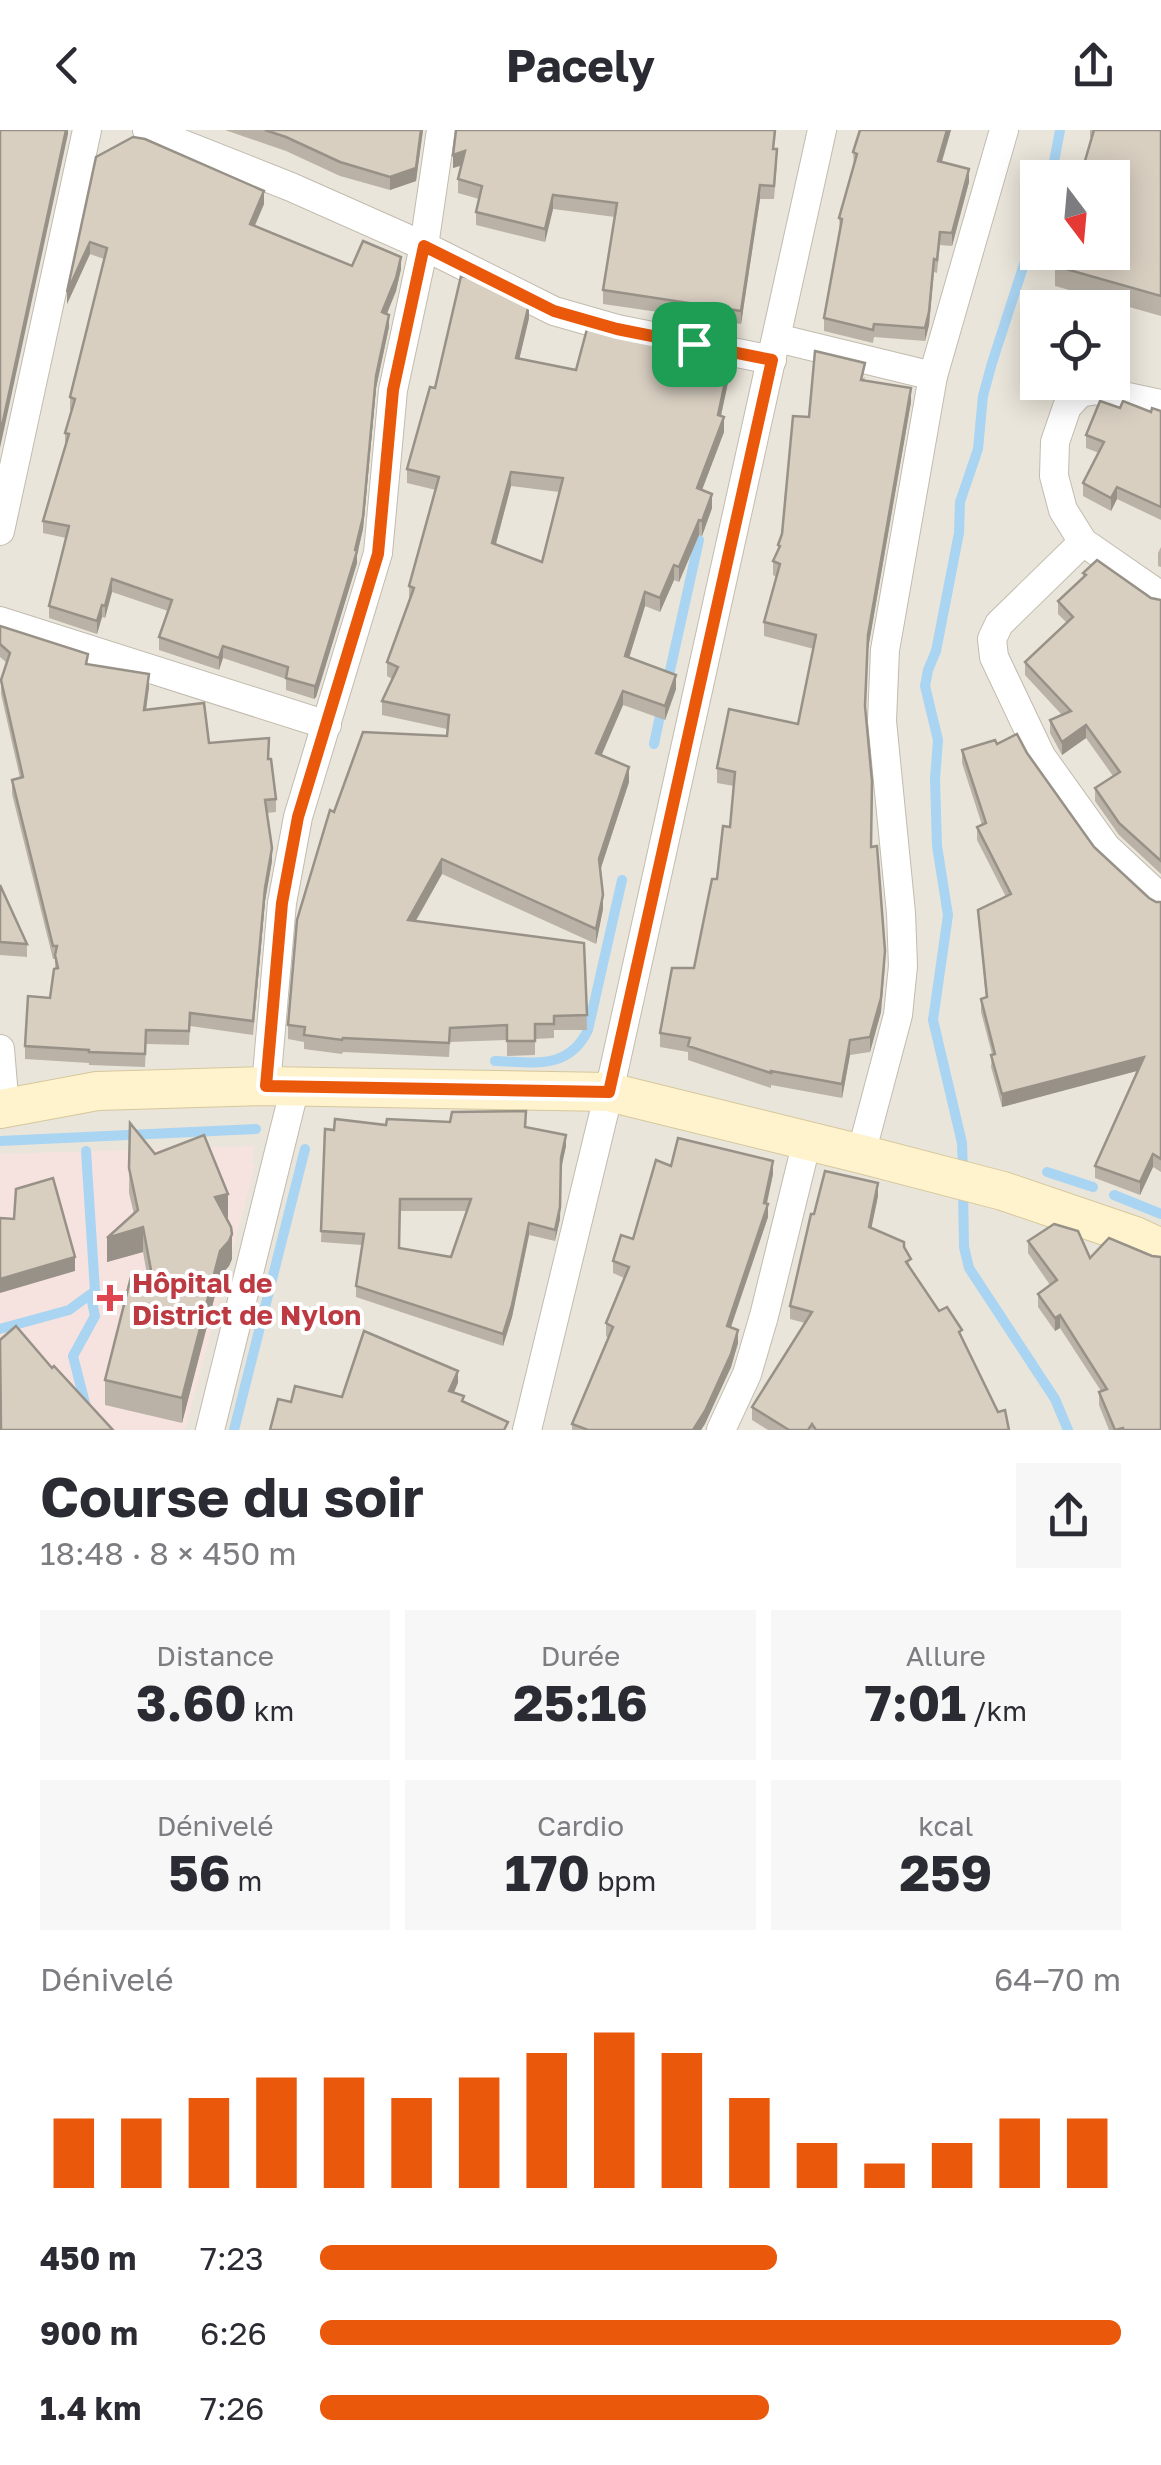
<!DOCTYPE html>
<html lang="fr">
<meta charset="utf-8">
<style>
body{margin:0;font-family:"Golos Text",sans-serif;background:#f7f7f7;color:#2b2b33;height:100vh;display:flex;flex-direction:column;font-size:38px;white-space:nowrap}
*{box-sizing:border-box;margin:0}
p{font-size:32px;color:#7c7c81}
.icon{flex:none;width:55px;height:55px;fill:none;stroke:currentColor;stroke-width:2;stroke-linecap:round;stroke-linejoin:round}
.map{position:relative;height:1300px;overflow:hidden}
.details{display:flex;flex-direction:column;background:#fff;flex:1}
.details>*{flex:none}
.needle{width:65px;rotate:164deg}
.tools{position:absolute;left:1020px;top:30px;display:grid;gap:20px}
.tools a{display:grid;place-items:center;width:110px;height:110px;border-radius:0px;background:#fff;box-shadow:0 5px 25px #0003;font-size:50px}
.pin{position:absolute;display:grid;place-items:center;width:85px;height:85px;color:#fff;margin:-42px;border-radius:20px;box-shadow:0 5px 15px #0006}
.round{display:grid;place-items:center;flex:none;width:105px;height:105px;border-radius:0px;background:#f7f7f7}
.summary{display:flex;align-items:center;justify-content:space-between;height:170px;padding:0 40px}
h1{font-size:55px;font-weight:700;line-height:75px}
.metrics{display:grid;grid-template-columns:repeat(3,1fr);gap:15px;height:170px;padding:10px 40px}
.metrics div{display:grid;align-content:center;border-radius:0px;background:#f7f7f7;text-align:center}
.metrics b{font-size:50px;font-weight:700}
.metrics small{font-size:28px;font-weight:400}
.metrics p{font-size:28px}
.chart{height:280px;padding:20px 40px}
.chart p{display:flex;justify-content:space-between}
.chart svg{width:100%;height:180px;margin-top:10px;stroke:#ea580c;stroke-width:6}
ul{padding:0 40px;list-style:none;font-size:32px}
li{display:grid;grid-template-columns:160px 120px 1fr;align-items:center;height:75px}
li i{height:25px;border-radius:12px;background:#ea580c}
header{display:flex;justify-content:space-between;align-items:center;height:130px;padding:0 40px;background:#fff;font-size:45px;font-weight:700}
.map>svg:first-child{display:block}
.residential{fill:#eae5da;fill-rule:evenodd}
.medical{fill:#f6e3e0}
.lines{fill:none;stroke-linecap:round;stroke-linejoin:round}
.stream{stroke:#a9d4f2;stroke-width:10}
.street-casing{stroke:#c2bbae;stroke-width:30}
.secondary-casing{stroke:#d6c79b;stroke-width:40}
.street{stroke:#fff;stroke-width:28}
.secondary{stroke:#fff3cd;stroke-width:38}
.wall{fill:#bab2a6;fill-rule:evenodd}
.shaded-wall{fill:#979187}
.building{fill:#d8cfc1;stroke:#979187;stroke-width:2.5;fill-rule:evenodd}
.route-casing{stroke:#fff;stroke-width:20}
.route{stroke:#ea580c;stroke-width:12}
.health-dot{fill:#e0444e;stroke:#fff;stroke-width:4}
.labels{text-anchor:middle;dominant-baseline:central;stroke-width:8;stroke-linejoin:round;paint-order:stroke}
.health-label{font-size:28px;font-weight:bold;fill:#be3a42;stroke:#fff;text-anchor:start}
</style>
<header><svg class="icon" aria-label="back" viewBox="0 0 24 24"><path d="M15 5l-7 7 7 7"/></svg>Pacely<svg class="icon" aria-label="share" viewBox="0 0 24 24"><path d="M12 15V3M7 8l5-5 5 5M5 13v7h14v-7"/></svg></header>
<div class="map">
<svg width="1161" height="1300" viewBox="0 0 1161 1300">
<rect width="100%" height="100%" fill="#f6f3ec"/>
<!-- residential -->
<path class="residential" d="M0,0H1161V1300H0ZM1038,48H1112V122H1038ZM1038,178H1112V252H1038Z"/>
<!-- medical -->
<polygon class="medical" points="255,1016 252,1031 255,1036 185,1300 0,1300 0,1024"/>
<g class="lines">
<!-- stream -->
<g class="stream">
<polyline points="1051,48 1060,0"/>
<polyline points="667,554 699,410"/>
<polyline points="654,614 662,576"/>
<path d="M495,931C533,932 568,941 588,900L622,750"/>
<polyline points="0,1011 256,999"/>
<polyline points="1047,1042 1093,1057"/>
<polyline points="963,1043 962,1013 933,890 948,785 937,716 935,649 938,610 925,556 928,540 936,521 959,403 960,372 978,319 983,266 992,233 1038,91"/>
<polyline points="963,1060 964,1117 969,1138 1055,1269 1068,1300"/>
<polyline points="1114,1065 1161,1084"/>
<polyline points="91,1167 95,1186 73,1226 88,1285 100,1300"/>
<polyline points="0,1199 69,1180 95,1161 86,1021"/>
<polyline points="234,1300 305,1019"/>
</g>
<defs>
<g id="street">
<polyline points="147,0 291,57 424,116 554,181 617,199 772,230"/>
<polyline points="777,208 933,246"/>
<polyline points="1161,274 1095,260 1080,263 1067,277 1055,312 1054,346 1063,380 1083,412 1161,466"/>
<polyline points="0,401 87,0"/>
<polyline points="1083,412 999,494 992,509 994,527 1041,626 1106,717 1161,768"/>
<polyline points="0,491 327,595"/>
<polyline points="0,919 5,979"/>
<polyline points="266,956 282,773 298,687 378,423 393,260 424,116 441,0"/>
<polyline points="861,1024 898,885 903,836 901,783 882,591 885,520 933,246 1004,0"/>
<polyline points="210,1300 295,957"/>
<polyline points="527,1300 609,962 822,0"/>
<polyline points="721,1300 747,1244 764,1186 807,1011"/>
</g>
<polyline id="secondary" points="0,979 97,961 266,956 609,962 861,1024 1003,1061 1135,1106 1161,1118"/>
</defs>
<!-- street casing -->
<use href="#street" class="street-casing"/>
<!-- secondary casing -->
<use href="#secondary" class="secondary-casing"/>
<!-- street -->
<use href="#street" class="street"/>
<!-- secondary -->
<use href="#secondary" class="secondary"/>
</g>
<!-- wall -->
<g class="wall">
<polygon points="225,0 423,0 416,51 390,60 340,46 286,21"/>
<polygon points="456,0 774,19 777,33 774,69 760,69 741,194 603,174 603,160 615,87 553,79 545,112 476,95 476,82 479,69 458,63 458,49 461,36 453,38"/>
<polygon points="951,0 942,32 969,52 952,116 940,115 937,143 934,142 929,195 925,211 874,207 873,213 824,201 824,188 840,101 839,88 854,36 853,22"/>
<polygon points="1090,0 1161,0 1161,186 1055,156 1055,136 1092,8 1090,7"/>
<polygon points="96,27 264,74 255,96 352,136 401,139 396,161 387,184 389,197 376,258 363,399 357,425 357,433 316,567 314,569 286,560 286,549 223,528 219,540 159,520 159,507 168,481 112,462 105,488 102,487 97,504 49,488 49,476 66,408 43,403 43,391 65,316 65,303 72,280 70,280 70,267 104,129 90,124 67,174"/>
<path d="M529,188L519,229L576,240L730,243L721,286L724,302L702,360L712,378L702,406L699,405L679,452L674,450L660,482L645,476L629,528L676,559L665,590L623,575L601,626L629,652L600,740L603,779L596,814L442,744L416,791L584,813L587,900H554V908L535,909V925L507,926V910L450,912L449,927L343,922L342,924L304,919V912L288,909V895L334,682L447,606V599L382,585V571L392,549L387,546V532L409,470V456L436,360L407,353V339L435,258ZM511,356L559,362L542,432L496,414Z"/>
<polygon points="865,247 864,250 911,272 868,519 865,581 871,717 885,835 881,882 870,922 850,925 842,968 771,955 771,958 688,930 688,922 660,917 660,903 694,838 730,697 734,656 717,653 717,638 798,594 814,519 764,506 764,492 776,447 773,445 773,431 778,420 778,415 782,404 809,287"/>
<polygon points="1120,278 1151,282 1161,281 1161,390 1117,369 1111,381 1083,366 1083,353 1099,323 1086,318 1086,305"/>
<polygon points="1161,417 1161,437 1158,436 1158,423"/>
<polygon points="1083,443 1151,468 1161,470 1161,744 1119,705 1095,671 1095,658 1113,646 1086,608 1062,625 1050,603 1050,590 1062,585 1025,545 1025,532 1067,493 1058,484 1058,471 1083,448"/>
<polygon points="0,496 88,534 149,557 146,580 209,613 269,629 276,669 276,682 267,683 272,731 265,771 253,905 190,896 189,915 146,914 145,937 89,935 89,933 25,929 25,916 50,868 55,839 55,829 53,829 12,664 12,650 20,648 1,564 1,550 7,533 0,527"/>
<polygon points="997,614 1027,623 1094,717 1149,768 1156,772 1161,772 1161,1042 1153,1037 1140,1065 1095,1048 1095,1036 1137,941 1002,977 991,937 992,924 981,882 981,869 986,868 978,780 1006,767 977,710 977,697 982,695 962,633 962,620"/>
<polygon points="0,755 27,814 27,827 0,825"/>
<polygon points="130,993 155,1024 228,1089 232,1129 229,1136 220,1146 182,1293 105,1275 105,1250 148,1150 143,1122 107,1132 134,1084 129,1063"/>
<path d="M386,995L525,997L566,1016L561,1039L560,1089L555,1111L529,1105L512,1187L503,1216L356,1167V1156L362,1115L321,1112L325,999L334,1000ZM400,1081H467L451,1127L399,1118Z"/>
<polygon points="671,1036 773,1044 767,1074 768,1087 730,1197 738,1213 731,1237 701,1300 572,1300 572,1294 608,1208 606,1206 606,1193 624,1148 613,1143 613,1131 633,1109"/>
<polygon points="878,1066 871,1098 904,1117 911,1140 939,1181 962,1209 998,1282 1009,1300 768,1300 752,1290 752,1277 805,1193 790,1189 790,1176 814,1084"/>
<polygon points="1028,1111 1090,1128 1152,1126 1161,1300 1109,1300 1099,1275 1099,1262 1101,1261 1060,1198 1055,1201 1038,1177 1038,1164 1050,1155 1028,1123"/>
</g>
<!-- shaded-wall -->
<g class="shaded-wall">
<polygon points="66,0 68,0 68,4 0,318 0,305"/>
<polygon points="421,0 423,0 416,51 390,60 390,47"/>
<polygon points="947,0 951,0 938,44 938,31"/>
<polygon points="465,21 465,34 453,38 453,25"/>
<polygon points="969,39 969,52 952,116 952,103"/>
<polygon points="760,55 760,69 741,194 741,181"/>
<polygon points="264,61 264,74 250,106 250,94"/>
<polygon points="553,65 553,79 545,112 545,99"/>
<polygon points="90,112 90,124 67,174 67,162"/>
<polygon points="401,127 401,139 396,161 382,195 382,182"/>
<polygon points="934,129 929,195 925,211 925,198"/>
<polygon points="529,174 529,188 516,243 516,228"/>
<polygon points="389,185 389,197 376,258 363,399 357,425 357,433 316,567 314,569 314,556 355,420 376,246"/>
<polygon points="730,229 730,243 718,299 718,285"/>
<polygon points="911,258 911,272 868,519 868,505"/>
<polygon points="724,287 724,302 697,373 697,358"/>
<polygon points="511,342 511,356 492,428 492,413"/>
<polygon points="1117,357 1117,369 1111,381 1111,368"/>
<polygon points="712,364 712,378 702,406 702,391"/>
<polygon points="699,390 699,405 679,452 679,437"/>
<polygon points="674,435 674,450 660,482 660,468"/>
<polygon points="112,449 112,462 105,488 105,476"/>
<polygon points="645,462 645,476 625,541 625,526"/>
<polygon points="102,475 102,487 97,504 97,491"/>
<polygon points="223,516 223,528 219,540 219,528"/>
<polygon points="149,544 149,557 144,594 144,580"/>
<polygon points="676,545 676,559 665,590 665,576"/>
<polygon points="623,561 623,575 596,638 596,623"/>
<polygon points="1086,595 1086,608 1062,625 1062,612"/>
<polygon points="629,637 629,652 599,744 599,729"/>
<polygon points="272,718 272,731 265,771 253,905 265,758"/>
<polygon points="442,729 442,744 408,804 408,790"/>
<polygon points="603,765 603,779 596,814 596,799"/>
<polygon points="885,821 881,882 870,922 870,907"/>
<polygon points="850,910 850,925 842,968 842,954"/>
<polygon points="1144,927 1144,939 1002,977 1002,964"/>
<polygon points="566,1005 566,1016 561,1039 560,1089 555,1111 561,1028"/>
<polygon points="1153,1024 1153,1037 1140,1065 1140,1052"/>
<polygon points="773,1031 773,1044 764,1085 768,1074 768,1087 727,1209 727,1196 764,1073"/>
<polygon points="878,1053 878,1066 869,1110 869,1097"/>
<polygon points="228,1064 228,1089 215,1067"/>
<polygon points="529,1093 529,1105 512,1187 503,1216 503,1204"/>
<polygon points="143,1097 143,1122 107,1132 107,1108"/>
<polygon points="232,1104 232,1129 229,1136 220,1146 182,1293 182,1268 220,1121"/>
<polygon points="75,1127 75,1141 0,1163 0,1149"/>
<polygon points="1060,1185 1060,1198 1055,1201 1055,1188"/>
<polygon points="738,1200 738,1213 731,1237 705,1294 701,1300 693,1300"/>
<polygon points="458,1241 458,1253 449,1274 449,1261"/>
</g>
<!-- building -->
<g class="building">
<polygon points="0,0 66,0 0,305"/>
<polygon points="265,0 421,0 416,38 390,47 340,32 286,7"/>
<polygon points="456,0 775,0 773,19 777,19 774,56 760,55 741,181 603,160 617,73 553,65 545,99 476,82 482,56 458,49 465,21 453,25"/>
<polygon points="860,0 947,0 938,31 969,39 952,103 940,102 937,130 934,129 929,182 925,198 874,194 873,200 824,188 842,89 839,88 857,24 853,22"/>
<polygon points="1094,0 1161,0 1161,166 1055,136 1059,122 1112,122 1112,48 1080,48"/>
<polygon points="133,7 145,9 264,61 250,94 352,136 363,111 401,127 396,148 382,182 389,185 376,246 363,387 355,420 357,421 316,555 314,556 286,548 288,537 223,516 219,528 159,507 172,470 112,449 105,476 102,475 97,491 49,476 69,396 43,391 69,304 65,303 75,269 70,267 107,118 90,112 67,162 96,27"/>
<path d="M461,146L484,151L529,174L516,228L576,240L587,199L730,229L718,285L724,287L697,358L712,364L702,391L699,390L679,437L674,435L660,468L645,462L625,526L676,545L665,576L623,561L596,623L629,637L599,729L603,765L596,799L442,729L408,790L584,813L587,885L554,886V894H535V911H507V895L450,898L449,913L343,908L342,910L304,905L305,897L288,895L297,790L330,680L334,682L363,602L447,606L449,585L382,571L398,537L387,532L414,458L409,456L439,347L407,339L430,257L435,258ZM511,342L563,348L542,432L492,413Z"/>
<polygon points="815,221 865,233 861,250 911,258 868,505 865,576 872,651 871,717 877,716 885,821 881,868 870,907 850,910 842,954 771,941 771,943 688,916 690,908 660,903 672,838 694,838 712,749 717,749 723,696 730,697 735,642 717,638 729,579 798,594 816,505 764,492 780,434 773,431 780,416 778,415 782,404 793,286 809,287"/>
<polygon points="1100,271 1120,278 1123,271 1151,282 1152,278 1161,281 1161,377 1117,357 1111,368 1083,353 1104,312 1086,305"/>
<polygon points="1097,430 1151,468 1161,470 1161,731 1119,693 1095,658 1120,642 1086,595 1062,612 1050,590 1071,581 1025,532 1073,487 1058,471 1086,445 1083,443"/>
<polygon points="0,496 88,524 86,534 149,544 144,580 204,573 209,613 269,608 268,629 271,629 276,669 265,670 272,718 265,758 253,891 190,883 189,901 146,900 145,924 89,922 89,920 25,916 28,866 50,868 54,839 58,838 55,825 57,816 53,816 12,650 23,647 1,550 10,523 0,514"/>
<polygon points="1017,604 1027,623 1094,717 1149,768 1156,772 1161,772 1161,1029 1153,1024 1140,1052 1095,1036 1144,927 1002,964 991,925 995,924 981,869 987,867 978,780 1011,764 977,697 986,693 962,620 995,610 997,614"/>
<polygon points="0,755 27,814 0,812"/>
<path d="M526,981L525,997L566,1005L561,1028L560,1077L555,1100L529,1093L512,1175L503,1204L356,1156L364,1104L321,1101L325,999L334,1000L335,989L386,995L387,989L450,992L452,982ZM400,1069H471L451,1127L399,1118Z"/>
<polygon points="130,993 155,1024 204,1005 228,1064 215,1067 231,1097 232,1104 229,1111 220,1121 182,1268 105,1250 131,1147 153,1151 143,1097 107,1108 138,1080 129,1038"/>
<polygon points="678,1008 773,1031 764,1073 768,1074 727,1196 738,1200 731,1224 705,1281 693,1300 588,1300 572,1294 613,1197 606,1193 629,1137 613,1131 621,1105 633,1109 656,1030 671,1036"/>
<polygon points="825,1041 878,1053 869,1097 904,1112 904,1117 911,1129 906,1132 939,1181 947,1177 962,1200 959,1202 998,1282 1005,1280 1009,1300 816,1300 812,1294 808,1300 789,1300 752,1277 812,1182 790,1176 811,1084 814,1084"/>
<polygon points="53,1048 75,1127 0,1149 0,1088 14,1089 16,1059"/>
<polygon points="1054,1094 1078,1101 1090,1128 1109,1108 1152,1126 1161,1127 1161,1300 1124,1300 1123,1298 1115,1300 1099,1262 1107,1259 1060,1185 1055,1188 1038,1164 1057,1150 1028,1111"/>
<polygon points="16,1196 52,1238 54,1236 113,1300 1,1300 0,1210"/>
<polygon points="364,1201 458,1241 449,1261 464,1266 462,1271 508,1292 504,1300 270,1300 278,1269 291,1272 295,1256 342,1267"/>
</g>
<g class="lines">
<defs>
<polygon id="route" points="424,116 554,181 617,199 772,230 609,962 266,956 282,773 298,687 378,424 393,260"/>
</defs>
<!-- route casing -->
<use href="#route" class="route-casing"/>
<!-- route -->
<use href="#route" class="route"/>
</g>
<!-- markers -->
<path class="health-dot" d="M105 1153h10v10h10v10h-10v10h-10v-10h-10v-10h10z"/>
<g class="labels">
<!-- health labels -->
<g class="health-label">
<text x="132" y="1152">Hôpital de<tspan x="132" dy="32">District de Nylon</tspan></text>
</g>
</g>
</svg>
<div class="tools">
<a><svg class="needle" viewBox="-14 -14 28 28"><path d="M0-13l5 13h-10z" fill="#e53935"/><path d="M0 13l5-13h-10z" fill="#7c7c81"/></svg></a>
<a><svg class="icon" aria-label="locate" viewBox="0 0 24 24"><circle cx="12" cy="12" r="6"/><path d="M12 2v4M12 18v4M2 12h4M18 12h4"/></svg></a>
</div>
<div class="pin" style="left:694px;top:214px;background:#1e9e55"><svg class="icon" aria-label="arrive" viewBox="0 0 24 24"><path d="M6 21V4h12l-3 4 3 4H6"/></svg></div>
</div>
<section class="details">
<div class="summary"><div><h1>Course du soir</h1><p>18:48 · 8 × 450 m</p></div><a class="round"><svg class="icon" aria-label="share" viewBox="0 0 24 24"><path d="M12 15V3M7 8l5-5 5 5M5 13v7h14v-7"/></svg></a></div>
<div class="metrics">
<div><p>Distance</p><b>3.60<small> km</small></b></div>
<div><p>Durée</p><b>25:16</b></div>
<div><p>Allure</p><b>7:01<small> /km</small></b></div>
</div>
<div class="metrics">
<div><p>Dénivelé</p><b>56<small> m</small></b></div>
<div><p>Cardio</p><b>170<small> bpm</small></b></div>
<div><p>kcal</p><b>259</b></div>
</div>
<div class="chart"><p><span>Dénivelé</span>64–70 m</p>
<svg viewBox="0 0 160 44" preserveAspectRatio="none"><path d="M5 44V27M15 44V27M25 44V22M35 44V17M45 44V17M55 44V22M65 44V17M75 44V11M85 44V6M95 44V11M105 44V22M115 44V33M125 44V38M135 44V33M145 44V27M155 44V27"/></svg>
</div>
<ul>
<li><b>450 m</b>7:23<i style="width:57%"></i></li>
<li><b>900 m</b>6:26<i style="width:100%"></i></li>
<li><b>1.4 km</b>7:26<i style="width:56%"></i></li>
</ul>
</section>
